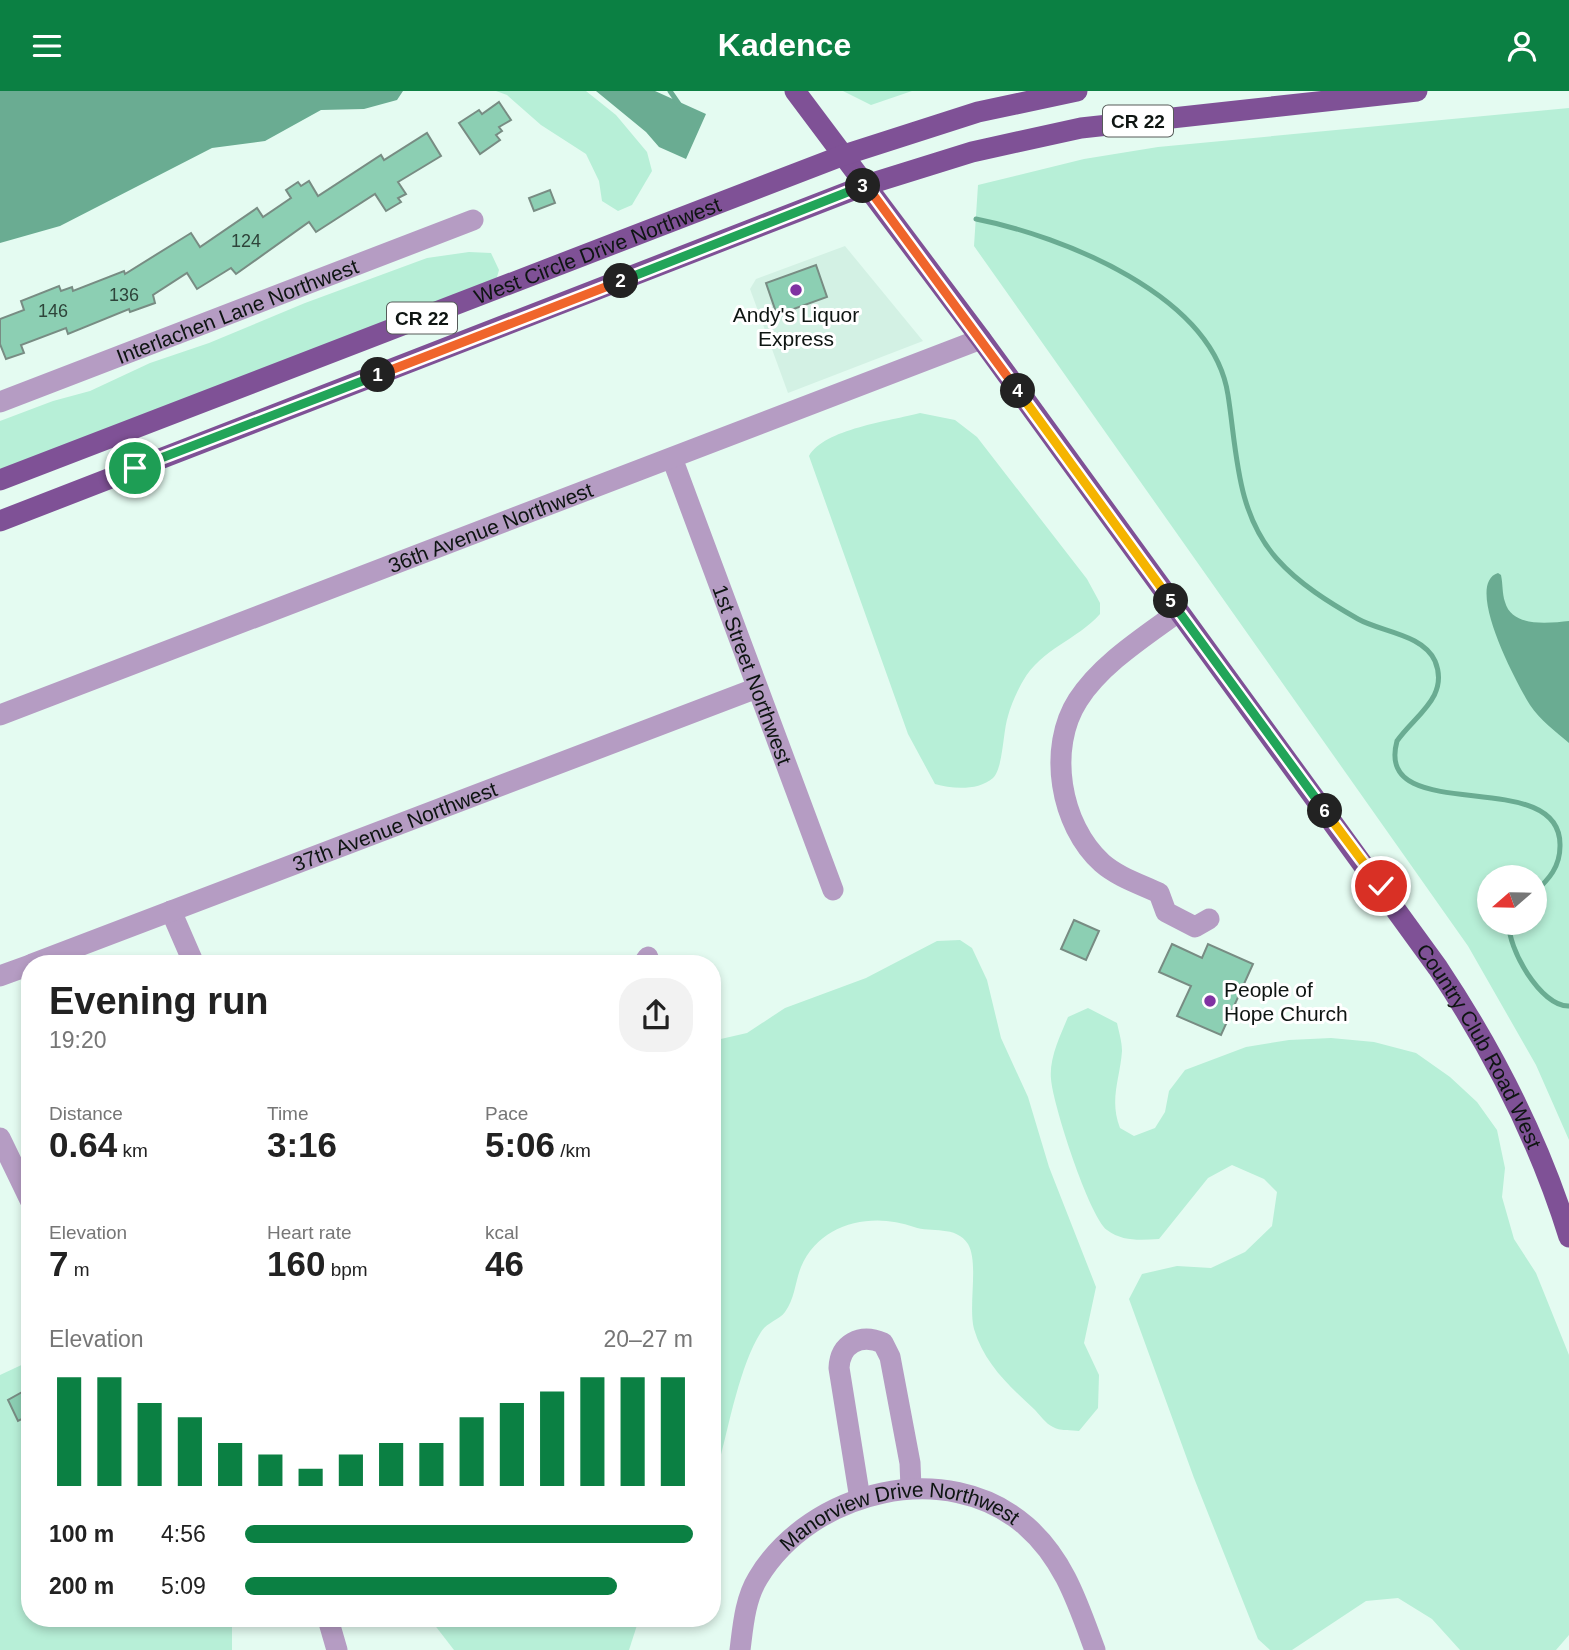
<!DOCTYPE html>
<meta charset="utf-8">
<style>
body{margin:0;font-family:Arial,sans-serif;background:#f2f2f2;color:#222;height:100vh;display:flex;flex-direction:column;font-size:26px;white-space:nowrap}
*{box-sizing:border-box;margin:0}
p{font-size:23px;color:#767676}
.icon{flex:none;width:38px;height:38px;fill:none;stroke:currentColor;stroke-width:2;stroke-linecap:round;stroke-linejoin:round}
.map{position:relative;flex:1;overflow:hidden}
.drawer{position:absolute;left:21px;top:864px;width:700px;height:672px;display:flex;flex-direction:column;background:#fff;border-radius:28px;box-shadow:0 4px 10px #0003}
.drawer>*{flex:none}
.needle{width:46px;rotate:250deg}
.buttons{position:absolute;left:1477px;top:774px;display:grid;gap:14px}
.buttons a{display:grid;place-items:center;width:70px;height:70px;border-radius:50%;background:#fff;box-shadow:0 4px 10px #0003;font-size:35px}
.pin{position:absolute;display:grid;place-items:center;width:60px;height:60px;color:#fff;margin:-30px;border:4px solid #fff;border-radius:50%;box-shadow:0 2px 7px #0007}
.km{position:absolute;width:35px;height:35px;margin:-18px;border-radius:50%;background:#222;color:#fff;font-size:19px;line-height:35px;text-align:center}
.round{display:grid;place-items:center;flex:none;width:74px;height:74px;border-radius:28px;background:#f2f2f2}
.headline{display:flex;align-items:center;justify-content:space-between;height:119px;padding:0 28px}
h1{font-size:38px;font-weight:700;line-height:52px}
.stats{display:grid;grid-template-columns:repeat(3,1fr);gap:10px;height:119px;padding:7px 28px}
.stats div{display:grid;align-content:center}
.stats b{font-size:35px;font-weight:700}
.stats small{font-size:19px;font-weight:400}
.stats p{font-size:19px}
.chart{height:196px;padding:14px 28px}
.chart p{display:flex;justify-content:space-between}
.chart svg{width:100%;height:126px;margin-top:7px;stroke:#0b8043;stroke-width:6}
ul{padding:0 28px;list-style:none;font-size:23px}
li{display:grid;grid-template-columns:112px 84px 1fr;align-items:center;height:52px}
li i{height:18px;border-radius:9px;background:#0b8043}
header{display:flex;justify-content:space-between;align-items:center;height:91px;padding:0 28px;background:#0b8043;color:#fff;font-size:32px;font-weight:700}
.map>svg:first-child{display:block}
.built{fill:#d3f1e4}
.green{fill:#b7efd7;fill-rule:evenodd}
.water{fill:#6aac92}
.lines{fill:none;stroke-linecap:round;stroke-linejoin:round}
.stream{stroke:#6aac92;stroke-width:5}
.building{fill:#8ccfb3;stroke:#788c83;stroke-width:2}
.minor{stroke:#b59cc3;stroke-width:21}
.major{stroke:#7f5196;stroke-width:21}
.split-1-casing{stroke:#fff;stroke-width:14}
.split-2-casing{stroke:#fff;stroke-width:14}
.split-3-casing{stroke:#fff;stroke-width:14}
.split-4-casing{stroke:#fff;stroke-width:14}
.split-5-casing{stroke:#fff;stroke-width:14}
.split-6-casing{stroke:#fff;stroke-width:14}
.split-7-casing{stroke:#fff;stroke-width:14}
.split-1{stroke:#22a559;stroke-width:9}
.split-2{stroke:#f0652b;stroke-width:9}
.split-3{stroke:#22a559;stroke-width:9}
.split-4{stroke:#f0652b;stroke-width:9}
.split-5{stroke:#f5b400;stroke-width:9}
.split-6{stroke:#22a559;stroke-width:9}
.split-7{stroke:#f5b400;stroke-width:9}
.poi-dot{fill:#8032a2;stroke:#fff;stroke-width:2.5}
.labels{text-anchor:middle;dominant-baseline:central;stroke-width:6;stroke-linejoin:round;paint-order:stroke}
.number-label{font-size:18px;fill:#2e443a}
.shield{fill:#fff;stroke:#565b59;stroke-width:2}
.shield-label{font-size:19px;font-weight:bold;fill:#0e1512}
.street-label{font-size:21px;fill:#0e1512;stroke:#fff}
.poi-label{font-size:21px;fill:#0e1512;stroke:#fff}
</style>
<header><svg class="icon" aria-label="menu" viewBox="0 0 24 24"><path d="M4 6h16M4 12h16M4 18h16"/></svg>Kadence<svg class="icon" aria-label="person" viewBox="0 0 24 24"><circle cx="12" cy="8" r="4"/><path d="M4 21q1-7 8-7t8 7"/></svg></header>
<div class="map">
<svg width="1569" height="1559" viewBox="0 0 1569 1559">
<rect width="100%" height="100%" fill="#e4fbf1"/>
<!-- built -->
<polygon class="built" points="845,155 923,250 788,302 750,198 756,188"/>
<!-- green -->
<g class="green">
<polygon points="496,0 586,0 616,24 647,61 652,80 632,114 618,120 602,110 599,90 586,63 541,34 507,4"/>
<polygon points="843,0 912,0 871,14"/>
<path d="M1569,17V1049L1536,974L1468,855L974,155L978,94L1084,68L1158,56ZM1489,786H1535V831H1489Z"/>
<polygon points="469,161 491,162 499,179 495,193 0,389 0,330 53,310 90,300 150,272 209,252 305,212 427,167"/>
<path d="M920,322L955,329L977,346L1087,488L1100,512V523C1077,549 1041,558 1023,590C1017,600 1011,614 1008,625C1003,640 1003,678 993,687C978,700 952,698 935,693L908,643L809,365C824,338 890,330 920,322Z"/>
<path d="M960,849L972,857L987,889L1001,947L1028,1006L1049,1076L1096,1196L1084,1252L1099,1284L1098,1317L1079,1340C1072,1339 1059,1340 1053,1336C1046,1333 1039,1323 1034,1318C1009,1295 984,1272 974,1238C968,1214 979,1172 968,1153C956,1134 931,1142 914,1136C873,1121 820,1131 801,1176C795,1191 795,1207 785,1221C779,1229 766,1232 761,1241C740,1274 729,1334 719,1372L712,1383V950L747,942L785,917L866,887L937,850Z"/>
<path d="M1088,917L1117,932C1119,941 1122,951 1122,960C1120,988 1109,1009 1120,1037L1134,1045L1155,1037L1165,1021L1169,1000L1185,979L1246,956L1289,949L1331,947L1374,951L1416,962L1450,986L1477,1011L1497,1039L1505,1077L1502,1106L1514,1148L1536,1182L1569,1264V1544L1556,1559H1460L1432,1528L1398,1507L1366,1510L1292,1559H1270L1258,1548L1194,1387L1129,1208L1142,1183L1177,1175L1211,1177L1245,1161L1272,1135L1277,1101L1264,1088L1232,1074L1208,1087L1159,1148C1141,1149 1123,1151 1107,1139C1089,1125 1053,1014 1051,988C1049,968 1060,945 1068,926Z"/>
<polygon points="30,1270 30,1528 232,1528 232,1559 0,1559 0,1284"/>
<polygon points="430,1528 639,1528 629,1559 454,1559"/>
</g>
<!-- water -->
<g class="water">
<polygon points="0,0 403,0 397,9 364,18 321,19 265,50 212,57 60,135 0,152"/>
<polygon points="596,0 655,0 706,23 686,68 659,56 646,41"/>
<path d="M1498,482L1501,484C1503,493 1502,502 1505,511C1512,537 1549,532 1569,530V652C1556,641 1540,629 1530,614C1518,595 1463,493 1498,482Z"/>
</g>
<g class="lines">
<!-- stream -->
<g class="stream">
<polyline points="670,0 681,16"/>
<path d="M976,128C1062,145 1213,204 1228,304C1237,361 1236,422 1277,468C1299,493 1330,512 1358,528C1381,541 1423,543 1435,570C1450,606 1414,625 1397,650C1373,738 1562,672 1560,755C1560,776 1549,788 1535,801"/>
<path d="M1509,831C1507,857 1541,916 1569,915"/>
</g>
</g>
<!-- building -->
<g class="building">
<polygon points="499,11 511,29 499,36 502,40 496,44 500,49 480,63 459,32 479,19 482,23"/>
<polygon points="427,42 441,65 398,91 406,103 398,107 401,111 386,120 375,103 316,141 309,131 236,183 231,177 197,198 187,182 153,204 155,212 130,221 129,218 68,243 66,237 21,254 24,262 6,268 0,253 0,228 24,219 21,210 59,195 61,200 72,196 73,200 124,180 125,183 191,142 200,156 257,117 263,126 291,107 286,99 298,91 301,95 309,90 318,105 381,64 384,69"/>
<polygon points="550,99 555,112 534,120 529,107"/>
<polygon points="816,174 827,206 777,224 766,192"/>
<polygon points="1074,829 1099,840 1086,869 1061,858"/>
<polygon points="1172,853 1202,867 1208,853 1253,873 1221,944 1177,925 1191,895 1159,881"/>
<polygon points="24,1300 30,1311 30,1324 18,1330 8,1309"/>
</g>
<g class="lines">
<!-- minor -->
<g class="minor">
<path id="s1" d="M0,311L473,129"/>
<path id="s2" d="M672,367L833,799"/>
<path d="M1178,521C1144,546 1101,573 1078,609C1047,657 1060,734 1102,772C1118,786 1140,793 1159,802L1166,821L1195,836L1209,828"/>
<path id="s3" d="M0,624L981,248"/>
<polyline points="171,820 194,873"/>
<path id="s4" d="M32,873L757,597"/>
<polyline points="643,873 648,866"/>
<polyline points="0,885 30,874"/>
<polyline points="0,1047 30,1109"/>
<path d="M860,1408L839,1277C840,1253 860,1242 883,1252L890,1266L910,1372L911,1397"/>
<polyline points="328,1528 337,1559"/>
<path id="s5" d="M740,1559C743,1535 745,1508 758,1487C811,1399 947,1366 1026,1435C1064,1468 1078,1513 1095,1559"/>
</g>
<!-- major -->
<g class="major">
<path id="s6" d="M795,0L981,248L1438,877C1494,961 1539,1049 1569,1146"/>
<path id="s7" d="M0,389L844,64L978,21L1077,0"/>
<polyline points="0,430 866,94 972,61 1081,37 1417,0"/>
</g>
</g>
<g class="lines">
<defs>
<polyline id="split-1" points="135,377 378,284"/>
<polyline id="split-2" points="378,284 621,190"/>
<polyline id="split-3" points="621,190 863,95"/>
<polyline id="split-4" points="863,95 866,94 1018,300"/>
<polyline id="split-5" points="1018,300 1171,510"/>
<polyline id="split-6" points="1171,510 1325,720"/>
<polyline id="split-7" points="1325,720 1381,795"/>
</defs>
<!-- split-1 casing -->
<use href="#split-1" class="split-1-casing"/>
<!-- split-2 casing -->
<use href="#split-2" class="split-2-casing"/>
<!-- split-3 casing -->
<use href="#split-3" class="split-3-casing"/>
<!-- split-4 casing -->
<use href="#split-4" class="split-4-casing"/>
<!-- split-5 casing -->
<use href="#split-5" class="split-5-casing"/>
<!-- split-6 casing -->
<use href="#split-6" class="split-6-casing"/>
<!-- split-7 casing -->
<use href="#split-7" class="split-7-casing"/>
<!-- split-1 -->
<use href="#split-1" class="split-1"/>
<!-- split-2 -->
<use href="#split-2" class="split-2"/>
<!-- split-3 -->
<use href="#split-3" class="split-3"/>
<!-- split-4 -->
<use href="#split-4" class="split-4"/>
<!-- split-5 -->
<use href="#split-5" class="split-5"/>
<!-- split-6 -->
<use href="#split-6" class="split-6"/>
<!-- split-7 -->
<use href="#split-7" class="split-7"/>
</g>
<!-- markers -->
<g class="poi-dot">
<circle cx="796" cy="199" r="7"/>
<circle cx="1210" cy="910" r="7"/>
</g>
<g class="labels">
<!-- number labels -->
<g class="number-label">
<text x="246" y="150">124</text>
<text x="124" y="204">136</text>
<text x="53" y="220">146</text>
</g>
<!-- shield labels -->
<g class="shield">
<rect x="1103" y="14.5" width="70" height="31" rx="5"/>
<rect x="387" y="211.5" width="70" height="31" rx="5"/>
</g>
<g class="shield-label">
<text x="1138" y="30">CR 22</text>
<text x="422" y="227">CR 22</text>
</g>
<!-- street labels -->
<g class="street-label">
<text stroke="none"><textPath href="#s7" startOffset="640">West Circle Drive Northwest</textPath></text>
<text stroke="none"><textPath href="#s1" startOffset="254">Interlachen Lane Northwest</textPath></text>
<text stroke="none"><textPath href="#s3" startOffset="525">36th Avenue Northwest</textPath></text>
<text stroke="none"><textPath href="#s2" startOffset="231">1st Street Northwest</textPath></text>
<text stroke="none"><textPath href="#s4" startOffset="388">37th Avenue Northwest</textPath></text>
<text stroke="none"><textPath href="#s6" startOffset="1176">Country Club Road West</textPath></text>
<text stroke="none"><textPath href="#s5" startOffset="243">Manorview Drive Northwest</textPath></text>
</g>
<!-- poi labels -->
<g class="poi-label">
<text x="796" y="223">Andy's Liquor<tspan x="796" dy="24">Express</tspan></text>
<text x="1224" y="898" text-anchor="start">People of<tspan x="1224" dy="24">Hope Church</tspan></text>
</g>
</g>
</svg>
<div class="buttons">
<a><svg class="needle" viewBox="-14 -14 28 28"><path d="M0-13l5 13h-10z" fill="#e53935"/><path d="M0 13l5-13h-10z" fill="#767676"/></svg></a>
</div>
<div class="pin" style="left:135px;top:377px;background:#1e9e55"><svg class="icon" aria-label="arrive" viewBox="0 0 24 24"><path d="M6 21V4h12l-3 4 3 4H6"/></svg></div>
<div class="pin" style="left:1381px;top:795px;background:#d93025"><svg class="icon" aria-label="check" viewBox="0 0 24 24"><path d="M5 12l5 5 9-10"/></svg></div>
<b class="km" style="left:378px;top:284px">1</b>
<b class="km" style="left:621px;top:190px">2</b>
<b class="km" style="left:863px;top:95px">3</b>
<b class="km" style="left:1018px;top:300px">4</b>
<b class="km" style="left:1171px;top:510px">5</b>
<b class="km" style="left:1325px;top:720px">6</b>
<section class="drawer">
<div class="headline"><div><h1>Evening run</h1><p>19:20</p></div><a class="round"><svg class="icon" aria-label="share" viewBox="0 0 24 24"><path d="M12 15V3M7 8l5-5 5 5M5 13v7h14v-7"/></svg></a></div>
<div class="stats">
<div><p>Distance</p><b>0.64<small> km</small></b></div>
<div><p>Time</p><b>3:16</b></div>
<div><p>Pace</p><b>5:06<small> /km</small></b></div>
</div>
<div class="stats">
<div><p>Elevation</p><b>7<small> m</small></b></div>
<div><p>Heart rate</p><b>160<small> bpm</small></b></div>
<div><p>kcal</p><b>46</b></div>
</div>
<div class="chart"><p><span>Elevation</span>20–27 m</p>
<svg viewBox="0 0 160 44" preserveAspectRatio="none"><path d="M5 44V6M15 44V6M25 44V15M35 44V20M45 44V29M55 44V33M65 44V38M75 44V33M85 44V29M95 44V29M105 44V20M115 44V15M125 44V11M135 44V6M145 44V6M155 44V6"/></svg>
</div>
<ul>
<li><b>100 m</b>4:56<i style="width:100%"></i></li>
<li><b>200 m</b>5:09<i style="width:83%"></i></li>
</ul>
</section>
</div>
